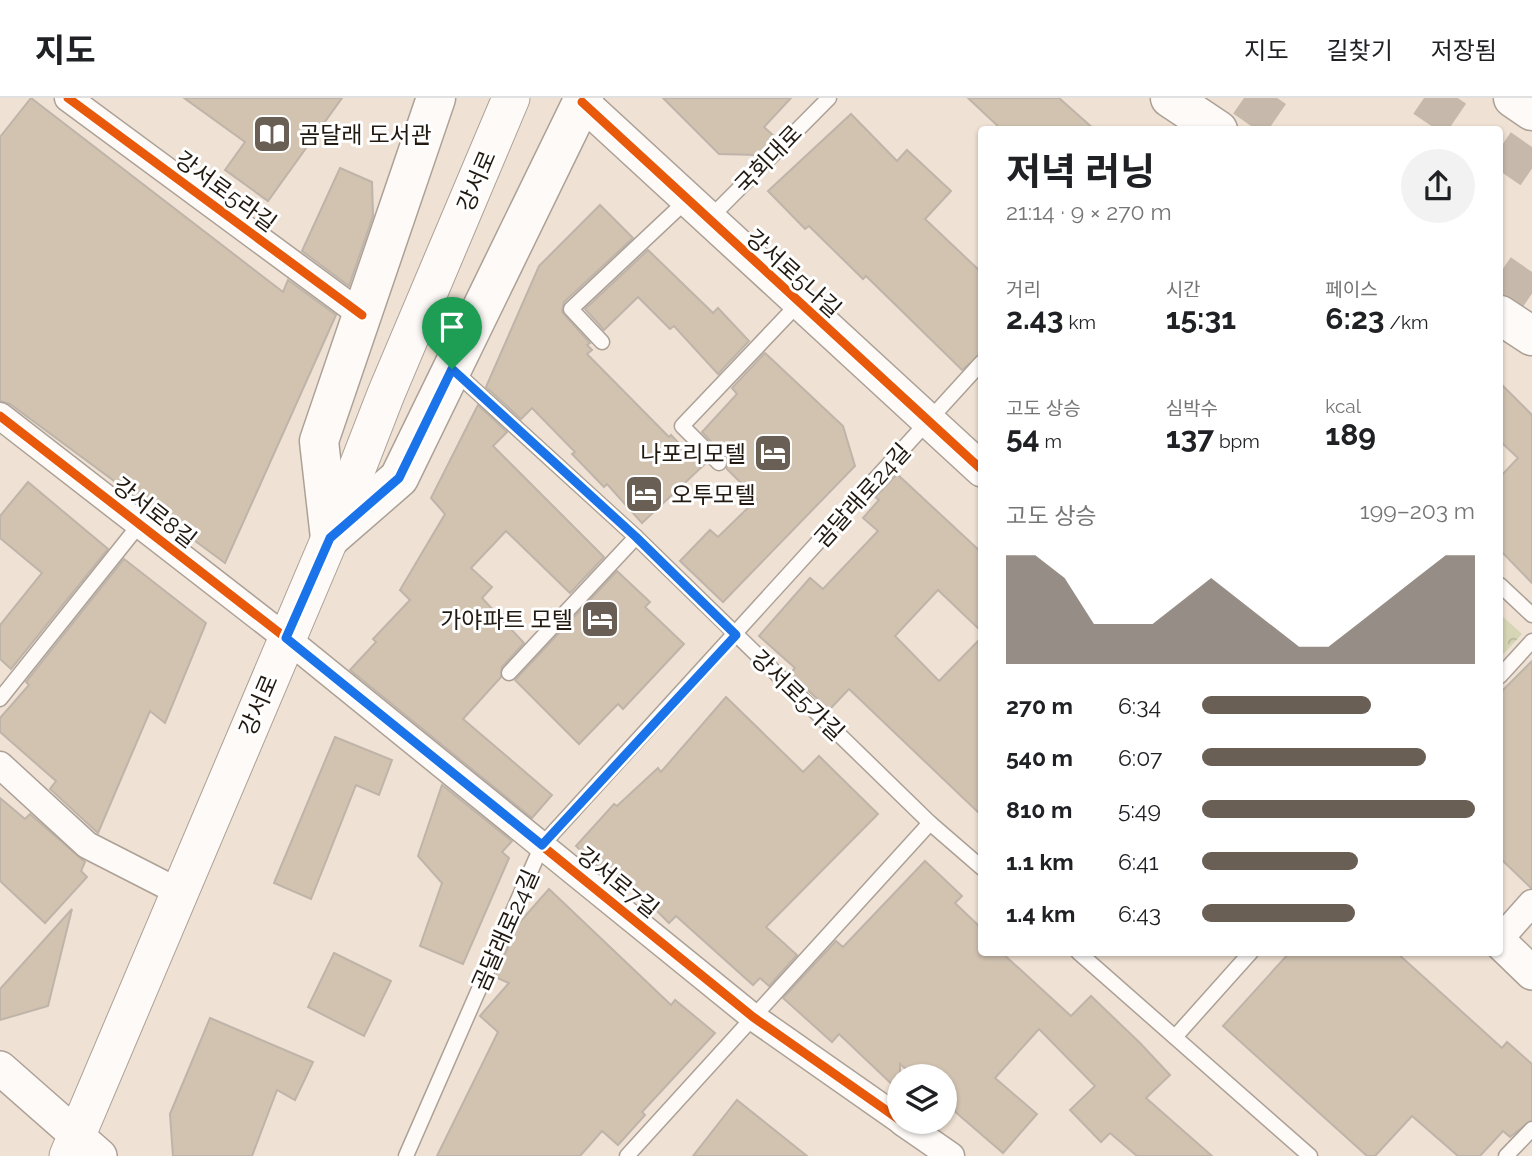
<!DOCTYPE html>
<html lang="ko">
<meta charset="utf-8">
<style>
body{margin:0;font-family:Raleway,"Noto Sans KR",sans-serif;background:#f2f2f2;color:#202124;height:100vh;display:flex;flex-direction:column;font-size:26px;white-space:nowrap}
*{box-sizing:border-box;margin:0}
p{font-size:23px;color:#757577}
.icon{flex:none;width:38px;height:38px;fill:none;stroke:currentColor;stroke-width:2;stroke-linecap:round;stroke-linejoin:round}
.map{position:relative;flex:1;overflow:hidden}
.drawer{position:absolute;left:978px;top:28px;width:525px;height:830px;display:flex;flex-direction:column;background:#fff;border-radius:7px;box-shadow:0 2px 5px #0004}
.drawer>*{flex:none}
.fabs{position:absolute;left:887px;top:966px;display:grid;gap:14px}
.fabs a{display:grid;place-items:center;width:70px;height:70px;border-radius:50%;background:#fff;box-shadow:0 2px 5px #0004;font-size:35px}
.pin{position:absolute;display:grid;place-items:center;width:60px;height:60px;color:#fff;margin:-72px -30px;border-radius:50% 50% 50% 0;rotate:-45deg;box-shadow:0 0 7px #0007}
.pin .icon{rotate:45deg}
.round{display:grid;place-items:center;flex:none;width:74px;height:74px;border-radius:37px;background:#f2f2f2}
.overview{display:flex;align-items:center;justify-content:space-between;height:119px;padding:0 28px}
h1{font-size:38px;font-weight:700;line-height:52px}
.stats{display:grid;grid-template-columns:repeat(3,1fr);gap:10px;height:119px;padding:7px 28px}
.stats div{display:grid;align-content:center}
.stats b{font-size:30px;font-weight:700}
.stats small{font-size:19px;font-weight:400}
.stats p{font-size:19px}
.chart{height:196px;padding:14px 28px}
.chart p{display:flex;justify-content:space-between}
.chart svg{width:100%;height:126px;margin-top:7px;fill:#6a5f54;opacity:.7}
ul{padding:0 28px;list-style:none;font-size:23px}
li{display:grid;grid-template-columns:112px 84px 1fr;align-items:center;height:52px}
li i{height:18px;border-radius:9px;background:#6a5f54}
header{display:flex;align-items:center;gap:42px;box-sizing:border-box;height:98px;padding:0 35px;background:#fff;border-bottom:2px solid #e0e0e0}
header strong{font-size:33px}
nav{display:flex;gap:38px;margin-inline-start:auto;font-size:24px}
.map>svg:first-child{display:block}
.park{fill:url(#park-crowns)}
.building{fill:#d2c3b1;stroke:#bfb4a9;stroke-width:2}
.lines{fill:none;stroke-linecap:round;stroke-linejoin:round}
.trunk-tunnel{stroke:#c6b9ac;stroke-width:38;stroke-dasharray:38 19;stroke-linecap:butt}
.service-casing{stroke:#aca196;stroke-width:17}
.minor-casing{stroke:#aca196;stroke-width:29}
.tertiary-casing{stroke:#aca196;stroke-width:36}
.secondary-casing{stroke:#aca196;stroke-width:39}
.primary-casing{stroke:#aca196;stroke-width:41}
.service{stroke:#fdfaf8;stroke-width:14}
.minor{stroke:#fdfaf8;stroke-width:26}
.tertiary{stroke:#fdfaf8;stroke-width:33}
.secondary{stroke:#fdfaf8;stroke-width:37}
.primary{stroke:#fdfaf8;stroke-width:38}
.cycleway-casing{stroke:#fff;stroke-width:13}
.cycleway{stroke:#e8590c;stroke-width:9}
.route-casing{stroke:#fff;stroke-width:14}
.route{stroke:#1a73e8;stroke-width:9}
.labels{text-anchor:middle;dominant-baseline:central;stroke-width:6;stroke-linejoin:round;paint-order:stroke}
.poi-label{font-size:23px;fill:#221910;stroke:#fff;text-anchor:start}
.street-label{font-size:23px;fill:#221910;stroke:#fff}
</style>
<header>
<strong>지도</strong>
<nav><a>지도</a><a>길찾기</a><a>저장됨</a></nav>
</header>
<div class="map">
<svg width="1532" height="1058" viewBox="0 0 1532 1058">
<defs>
<pattern id="park-crowns" width="20" height="18" patternUnits="userSpaceOnUse" patternTransform="scale(1.75)"><rect width="20" height="18" fill="#d6d5b5"/><path d="M2 6a3 3 0 1 1 6 0M12 15a3 3 0 1 1 6 0" fill="none" stroke="#b7b69b"/></pattern>
</defs>
<rect width="100%" height="100%" fill="#efe1d3"/>
<!-- park -->
<polygon class="park" points="1500,516 1522,536 1500,560"/>
<!-- building -->
<g class="building">
<polygon points="31,0 283,194 288,182 336,217 225,465 10,306 0,303 0,39"/>
<polygon points="184,0 342,0 268,103 225,72 245,44"/>
<polygon points="663,0 791,0 764,29 776,40 758,57 719,56"/>
<polygon points="968,0 1059,0 1095,32 1002,32"/>
<polygon points="851,16 897,63 907,52 951,93 925,121 982,175 982,255 962,272 866,178 863,181 809,128 805,131 768,93"/>
<polygon points="340,70 372,84 373,118 349,188 302,153"/>
<polygon points="600,107 633,140 564,204 562,214 590,245 587,247 592,252 587,256 669,339 671,337 686,353 689,349 706,365 642,425 607,386 604,389 572,356 575,354 532,310 521,321 486,289 539,168"/>
<polygon points="648,152 713,215 718,210 749,243 718,276 674,228 670,231 638,199 604,232 585,211"/>
<polygon points="765,255 843,328 855,368 723,504 680,463 710,432 718,439 757,401 727,371 726,359 702,334 737,296 732,290"/>
<polygon points="1500,285 1532,317 1532,485 1500,452 1500,379 1518,360 1500,343"/>
<polygon points="478,307 507,334 493,348 604,459 570,495 506,433 471,470 492,489 482,500 524,545 502,569 501,579 463,621 552,697 532,720 350,572 376,544 373,541 410,502 400,492 445,416 431,400"/>
<polygon points="897,376 982,455 982,534 938,492 895,538 939,583 982,539 982,718 849,591 829,612 790,575 795,570 759,538 810,480 823,491 878,433 863,420 879,402 875,399"/>
<polygon points="28,384 108,451 11,571 0,561 0,527 42,475 0,440 0,418"/>
<polygon points="124,461 206,525 165,625 150,613 98,735 50,691 56,683 0,634 0,620 29,587 26,584"/>
<polygon points="617,473 650,504 645,509 684,546 623,611 618,606 579,646 515,582"/>
<polygon points="1532,563 1532,790 1531,790 1500,760 1500,595"/>
<polygon points="726,599 803,674 819,658 878,716 766,829 797,857 769,888 760,880 753,887 676,818 669,825 627,783 620,790 576,748 614,706 617,708 658,670 661,674"/>
<polygon points="335,639 392,662 379,697 356,687 311,801 274,785"/>
<polygon points="442,687 512,743 502,754 509,760 463,866 420,848 442,785 418,758"/>
<polygon points="0,700 25,721 30,716 85,764 81,773 87,779 45,825 0,783"/>
<polygon points="925,763 962,798 955,805 982,831 982,854 1001,854 1071,918 1091,898 1140,945 1170,977 1146,1000 1212,1058 1137,1058 1110,1035 1101,1044 1070,1012 1095,988 1039,931 995,980 1037,1016 1003,1055 945,1005 945,978 914,978 900,966 900,994 839,936 832,944 783,900 836,843 843,849"/>
<polygon points="549,791 671,907 675,902 715,935 642,1014 645,1017 618,1047 602,1033 580,1058 437,1058 498,934 480,918 509,885 495,879 518,826"/>
<polygon points="72,811 48,908 0,922 0,891"/>
<polygon points="1290,854 1396,854 1502,950 1507,944 1532,966 1532,1022 1510,1039 1503,1033 1480,1058 1458,1058 1412,1018 1375,1058 1367,1058 1223,928"/>
<polygon points="334,855 391,883 364,938 308,909"/>
<polygon points="210,920 313,964 295,1002 277,992 252,1058 173,1058 170,1016"/>
<polygon points="737,1002 807,1058 693,1058"/>
</g>
<g class="lines">
<!-- trunk-tunnel -->
<g class="trunk-tunnel">
<polyline points="1244,0 1290,32"/>
<polyline points="1424,0 1471,32"/>
<polyline points="1500,50 1532,72"/>
<polyline points="1500,175 1532,197"/>
</g>
<defs>
<g id="service">
<polyline points="709,121 829,0"/>
<polyline points="602,244 571,211 687,102"/>
<polyline points="453,272 636,439 930,725 982,770"/>
<polyline points="719,365 682,328 799,205"/>
<polyline points="1500,487 1532,517"/>
<polyline points="509,575 636,439"/>
<polyline points="1500,578 1532,543"/>
<polyline points="0,601 139,427"/>
<polyline points="1078,854 1310,1058"/>
<polyline points="1175,939 1251,854"/>
<polyline points="406,1058 542,747 982,264"/>
<polyline points="627,1058 930,725"/>
<polyline points="1506,1058 1532,1031"/>
</g>
<g id="minor">
<polyline points="68,0 362,217"/>
<polyline points="0,318 286,540 753,919 900,1022"/>
<polyline points="0,667 87,747 179,794"/>
<polyline points="1500,841 1532,805"/>
<polyline points="902,1024 951,1058"/>
</g>
<g id="tertiary">
<polyline points="582,4 982,372"/>
<polyline points="1500,844 1532,875"/>
<polyline points="0,970 100,1058"/>
</g>
<polyline id="secondary" points="68,1058 330,440 386,296 511,0"/>
<g id="primary">
<polyline points="1170,0 1218,32"/>
<polyline points="1513,0 1532,13"/>
<polyline points="1500,217 1532,238"/>
<polyline points="330,440 399,380 584,0"/>
<polyline points="330,440 319,343 436,0"/>
</g>
</defs>
<!-- service casing -->
<use href="#service" class="service-casing"/>
<!-- minor casing -->
<use href="#minor" class="minor-casing"/>
<!-- tertiary casing -->
<use href="#tertiary" class="tertiary-casing"/>
<!-- secondary casing -->
<use href="#secondary" class="secondary-casing"/>
<!-- primary casing -->
<use href="#primary" class="primary-casing"/>
<!-- service -->
<use href="#service" class="service"/>
<!-- minor -->
<use href="#minor" class="minor"/>
<!-- tertiary -->
<use href="#tertiary" class="tertiary"/>
<!-- secondary -->
<use href="#secondary" class="secondary"/>
<!-- primary -->
<use href="#primary" class="primary"/>
<defs>
<g id="cycleway">
<polyline points="68,0 362,217"/>
<polyline points="582,4 982,372"/>
<polyline points="0,318 286,540 753,919 900,1022"/>
</g>
</defs>
<!-- cycleway casing -->
<use href="#cycleway" class="cycleway-casing"/>
<!-- cycleway -->
<use href="#cycleway" class="cycleway"/>
</g>
<g class="lines">
<defs>
<polygon id="route" points="452,271 636,439 736,537 542,747 286,540 330,440 399,380"/>
</defs>
<!-- route casing -->
<use href="#route" class="route-casing"/>
<!-- route -->
<use href="#route" class="route"/>
</g>
<!-- icons -->
<defs>
<symbol id="library-square" viewBox="-11 -11 22 22"><rect x="-9" y="-9" width="18" height="18" rx="4" fill="#6a5f54" stroke="#fff"/><path d="M-6-4Q-3-5.5-.7-3.5V5Q-3 3-6 4ZM6-4Q3-5.5 .7-3.5V5Q3 3 6 4Z" fill="#fff"/></symbol>
<symbol id="hotel-square" viewBox="-11 -11 22 22"><rect x="-9" y="-9" width="18" height="18" rx="4" fill="#6a5f54" stroke="#fff"/><path d="M-6-4.5h1.5V1H6V5H4.5V3h-9V5H-6ZM-4 0a1.8 1.8 0 1 1 3.6 0ZM.5 0V-2.5h3Q6-2.5 6 0Z" fill="#fff"/></symbol>
</defs>
<g fill-rule="evenodd">
<use href="#library-square" x="250" y="14" width="44" height="44"/>
<use href="#hotel-square" x="751" y="333" width="44" height="44"/>
<use href="#hotel-square" x="622" y="374" width="44" height="44"/>
<use href="#hotel-square" x="578" y="499" width="44" height="44"/>
</g>
<g class="labels">
<!-- poi labels -->
<g class="poi-label">
<text x="299" y="36">곰달래 도서관</text>
<text x="746" y="355" text-anchor="end">나포리모텔</text>
<text x="671" y="396">오투모텔</text>
<text x="573" y="521" text-anchor="end">가야파트 모텔</text>
</g>
<!-- street labels -->
<g class="street-label">
<text transform="translate(768 61) rotate(-46)">국회대로</text>
<text transform="translate(476 83) rotate(-67)">강서로</text>
<text transform="translate(226 93) rotate(36)">강서로5라길</text>
<text transform="translate(794 175) rotate(42)">강서로5나길</text>
<text transform="translate(862 397) rotate(-48)">곰달래로24길</text>
<text transform="translate(155 414) rotate(38)">강서로8길</text>
<text transform="translate(798 597) rotate(44)">강서로5가길</text>
<text transform="translate(258 607) rotate(-67)">강서로</text>
<text transform="translate(618 784) rotate(39)">강서로7길</text>
<text transform="translate(505 832) rotate(-66)">곰달래로24길</text>
</g>
</g>
</svg>
<div class="fabs">
<a><svg class="icon" aria-label="layers" viewBox="0 0 24 24"><path d="M12 4l9 5-9 5-9-5zM3 14l9 5 9-5"/></svg></a>
</div>
<div class="pin" style="left:452px;top:271px;background:#1e9e55"><svg class="icon" aria-label="arrive" viewBox="0 0 24 24"><path d="M6 21V4h12l-3 4 3 4H6"/></svg></div>
<section class="drawer">
<div class="overview"><div><h1>저녁 러닝</h1><p>21:14 · 9 × 270 m</p></div><a class="round"><svg class="icon" aria-label="share" viewBox="0 0 24 24"><path d="M12 15V3M7 8l5-5 5 5M5 13v7h14v-7"/></svg></a></div>
<div class="stats">
<div><p>거리</p><b>2.43<small> km</small></b></div>
<div><p>시간</p><b>15:31</b></div>
<div><p>페이스</p><b>6:23<small> /km</small></b></div>
</div>
<div class="stats">
<div><p>고도 상승</p><b>54<small> m</small></b></div>
<div><p>심박수</p><b>137<small> bpm</small></b></div>
<div><p>kcal</p><b>189</b></div>
</div>
<div class="chart"><p><span>고도 상승</span>199–203 m</p>
<svg viewBox="0 0 160 44" preserveAspectRatio="none"><path d="M0 44V6L10 6L20 14L30 30L40 30L50 30L60 22L70 14L80 22L90 30L100 38L110 38L120 30L130 22L140 14L150 6L160 6V44z"/></svg>
</div>
<ul>
<li><b>270 m</b>6:34<i style="width:62%"></i></li>
<li><b>540 m</b>6:07<i style="width:82%"></i></li>
<li><b>810 m</b>5:49<i style="width:100%"></i></li>
<li><b>1.1 km</b>6:41<i style="width:57%"></i></li>
<li><b>1.4 km</b>6:43<i style="width:56%"></i></li>
</ul>
</section>
</div>
